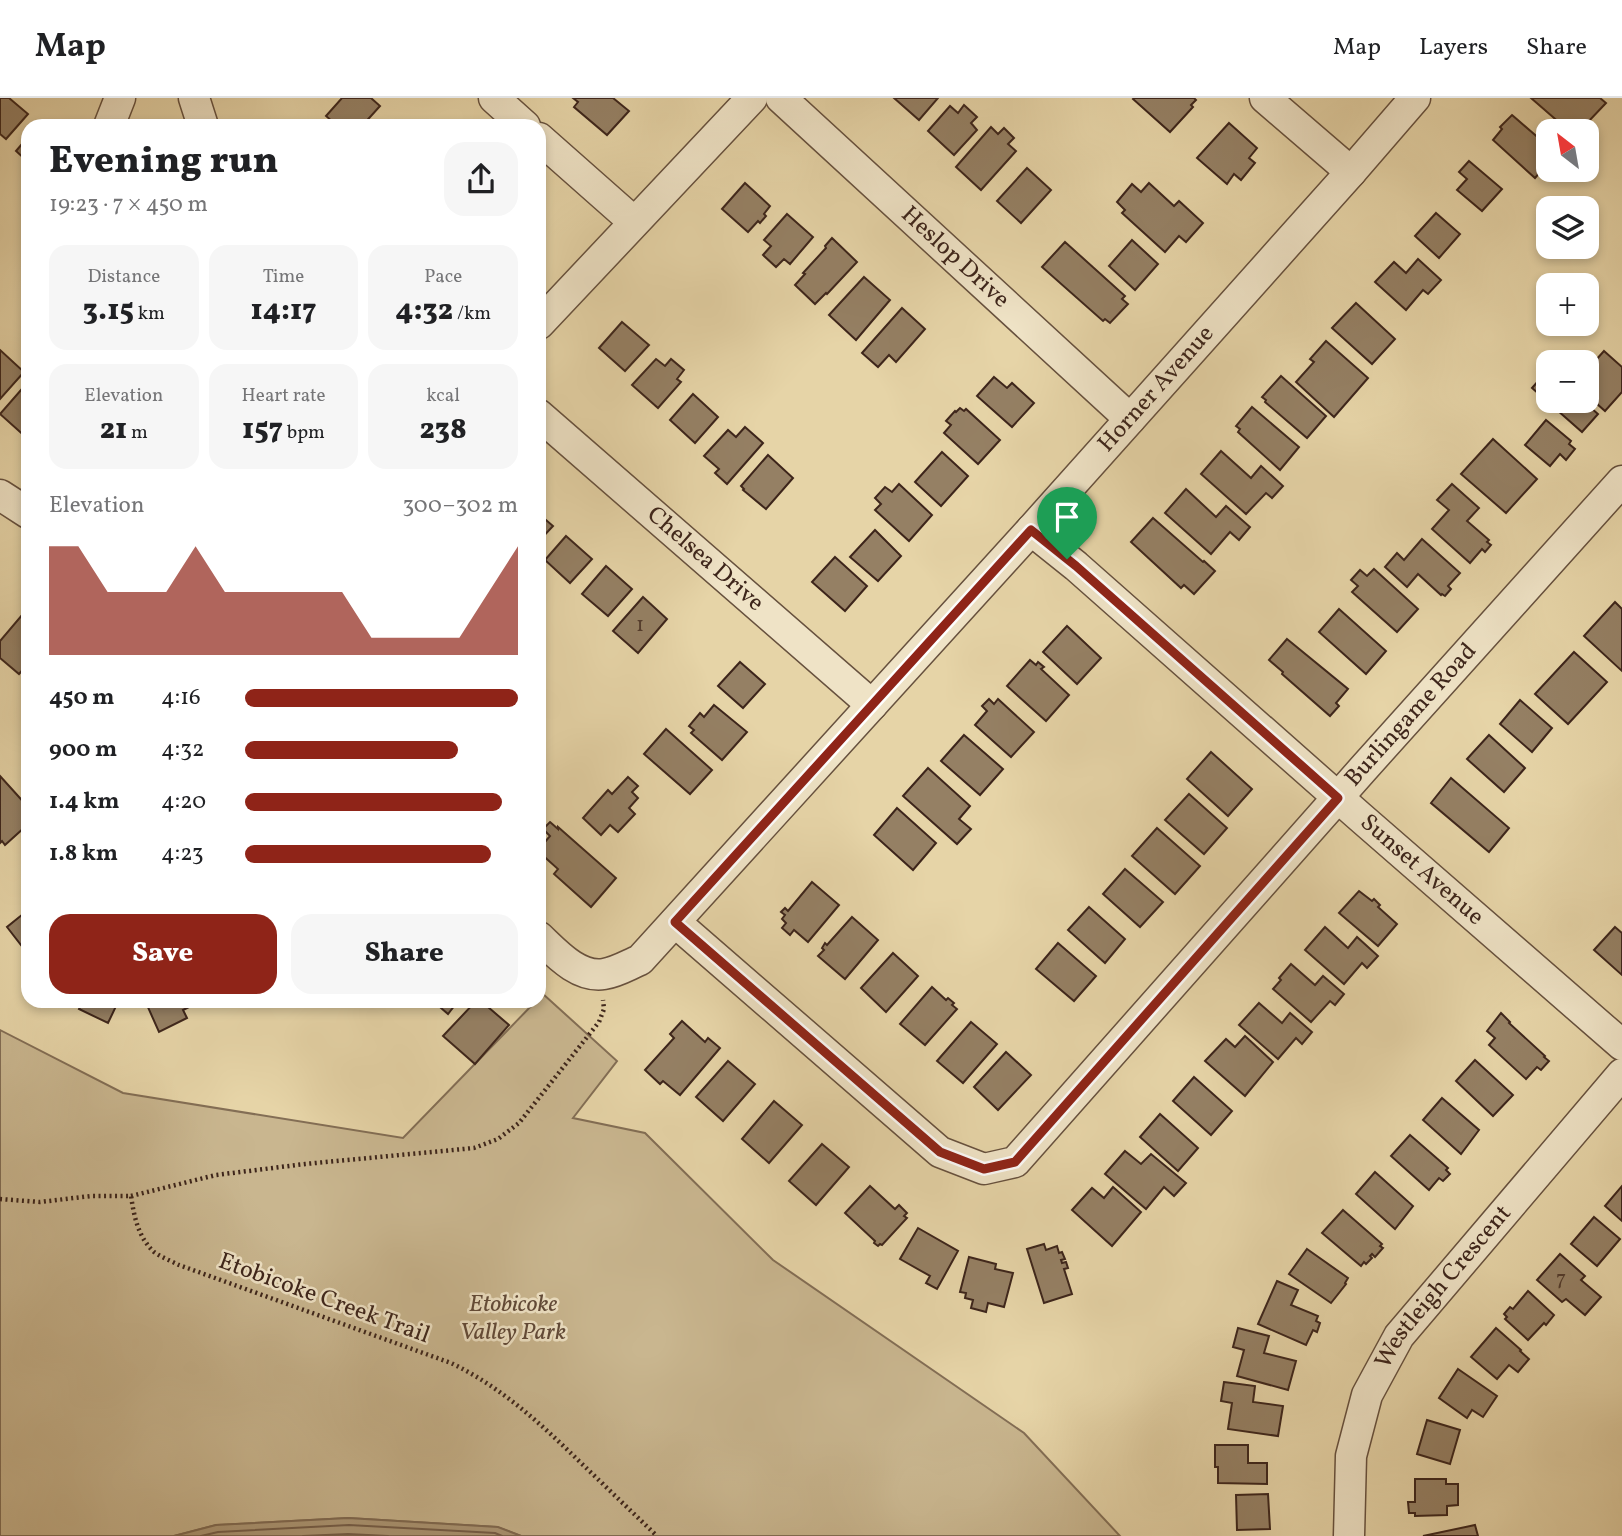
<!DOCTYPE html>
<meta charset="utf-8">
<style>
body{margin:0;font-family:Vollkorn,serif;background:#f6f6f6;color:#202124;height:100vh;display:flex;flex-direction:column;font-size:26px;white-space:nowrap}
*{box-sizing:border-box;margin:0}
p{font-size:23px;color:#757577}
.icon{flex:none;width:38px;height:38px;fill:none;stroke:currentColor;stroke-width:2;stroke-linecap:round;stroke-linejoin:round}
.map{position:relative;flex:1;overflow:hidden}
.sheet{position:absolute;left:21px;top:21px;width:525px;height:889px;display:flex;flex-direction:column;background:#fff;border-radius:21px;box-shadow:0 4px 10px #0003}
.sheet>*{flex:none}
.needle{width:46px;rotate:329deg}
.controls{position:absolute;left:1536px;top:21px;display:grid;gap:14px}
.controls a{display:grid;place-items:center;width:63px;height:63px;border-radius:14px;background:#fff;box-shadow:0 4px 10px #0003;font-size:35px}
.pin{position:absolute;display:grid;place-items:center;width:60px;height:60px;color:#fff;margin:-72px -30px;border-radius:50% 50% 50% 0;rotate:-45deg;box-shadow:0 0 7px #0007}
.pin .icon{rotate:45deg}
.round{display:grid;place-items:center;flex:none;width:74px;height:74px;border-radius:21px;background:#f6f6f6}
.overview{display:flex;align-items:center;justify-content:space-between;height:119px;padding:0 28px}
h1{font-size:38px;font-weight:800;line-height:52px}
.metrics{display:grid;grid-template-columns:repeat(3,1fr);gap:10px;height:119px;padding:7px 28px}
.metrics div{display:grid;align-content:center;border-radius:18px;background:#f6f6f6;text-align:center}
.metrics b{font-size:30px;font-weight:800}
.metrics small{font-size:19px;font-weight:400}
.metrics p{font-size:19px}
.chart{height:196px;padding:14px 28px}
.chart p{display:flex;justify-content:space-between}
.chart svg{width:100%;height:126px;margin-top:7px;fill:#8f2418;opacity:.7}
.cta{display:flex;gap:14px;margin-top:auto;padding:14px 28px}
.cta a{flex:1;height:80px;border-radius:21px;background:#8f2418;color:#fff;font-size:28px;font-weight:800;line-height:80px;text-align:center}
.cta a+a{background:#f6f6f6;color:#202124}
ul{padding:0 28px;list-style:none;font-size:23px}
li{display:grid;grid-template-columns:112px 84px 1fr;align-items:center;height:52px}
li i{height:18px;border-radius:9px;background:#8f2418}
header{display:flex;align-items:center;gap:42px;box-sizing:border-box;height:98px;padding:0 35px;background:#fff;border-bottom:2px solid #e0e0e0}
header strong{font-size:33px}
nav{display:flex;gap:38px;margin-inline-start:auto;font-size:24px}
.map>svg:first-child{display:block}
.green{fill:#c9b68f;stroke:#836e55;stroke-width:2}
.water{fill:#ad9877;stroke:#806a52;stroke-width:2}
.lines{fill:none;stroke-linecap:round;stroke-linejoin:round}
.shore{stroke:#755e49;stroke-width:2}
.building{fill:#958064;stroke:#3d251b;stroke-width:2}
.minor-casing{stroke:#67513e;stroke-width:33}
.path{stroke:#3d251b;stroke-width:4.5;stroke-dasharray:2 3.5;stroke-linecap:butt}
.minor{stroke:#efe3c6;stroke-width:30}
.route-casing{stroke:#fff;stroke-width:14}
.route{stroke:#8f2418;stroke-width:9}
.labels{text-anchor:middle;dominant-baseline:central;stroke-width:5;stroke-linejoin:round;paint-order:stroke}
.number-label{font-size:21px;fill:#533c2d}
.street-label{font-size:24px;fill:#3d251b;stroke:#efe3c6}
.park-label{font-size:24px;font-style:italic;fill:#604938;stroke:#efe3c6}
</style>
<header>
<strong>Map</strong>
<nav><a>Map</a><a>Layers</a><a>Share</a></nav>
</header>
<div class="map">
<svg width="1622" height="1438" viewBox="0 0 1622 1438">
<rect width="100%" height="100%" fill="#e6d4a7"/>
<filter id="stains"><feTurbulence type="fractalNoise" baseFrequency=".00286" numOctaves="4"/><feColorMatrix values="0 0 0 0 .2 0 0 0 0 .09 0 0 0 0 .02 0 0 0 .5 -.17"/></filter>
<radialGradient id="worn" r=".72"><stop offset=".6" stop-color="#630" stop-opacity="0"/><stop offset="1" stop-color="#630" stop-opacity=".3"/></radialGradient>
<!-- green -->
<polygon class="green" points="543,896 617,963 573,1020 645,1035 773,1162 1024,1335 1120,1438 521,1438 497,1429 348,1420 216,1427 174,1438 0,1438 0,932 123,995 403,1040 536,903 539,903 539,900"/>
<!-- water -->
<polygon class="water" points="348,1420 498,1429 521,1438 174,1438 216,1427"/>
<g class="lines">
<!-- shore -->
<g class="shore">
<polyline points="201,1438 218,1434 349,1427 495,1435 502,1438"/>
<polyline points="303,1438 348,1436 388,1438"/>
</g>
</g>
<!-- building -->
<g class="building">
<polygon points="0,0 9,0 28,16 6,41 0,36"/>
<polygon points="342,0 371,0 380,8 362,28 329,28 333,24 326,18"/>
<polygon points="573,0 613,0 629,13 607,37 574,9 578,4"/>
<polygon points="894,0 938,0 919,22"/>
<polygon points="1134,0 1194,0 1196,2 1191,7 1193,9 1170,34 1133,1"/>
<polygon points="1531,0 1600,0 1606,5 1587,25 1593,31 1587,38 1587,33 1569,33"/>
<polygon points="964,7 977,19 971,25 977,32 954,57 928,33 950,8 958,15"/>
<polygon points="1512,17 1549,49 1549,64 1535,80 1493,42 1502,31 1500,29"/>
<polygon points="1229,25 1257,50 1249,60 1255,65 1241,82 1234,76 1227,86 1197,60"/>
<polygon points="991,29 998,36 1004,30 1014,40 1008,46 1016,53 981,92 956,69"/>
<polygon points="28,39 28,64 16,53"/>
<polygon points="1469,63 1502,91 1482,113 1457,92 1467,81 1459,74"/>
<polygon points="1027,70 1051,92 1021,125 997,103"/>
<polygon points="745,85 770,108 764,116 766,118 760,125 758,123 748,134 722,111"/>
<polygon points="1149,85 1174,108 1179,103 1203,125 1186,144 1179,138 1165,154 1122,115 1125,112 1117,104 1132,86 1141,94"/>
<polygon points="1436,115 1460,136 1439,160 1415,138"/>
<polygon points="787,116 813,139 790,166 784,161 776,169 763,157 771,148 764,142"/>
<polygon points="832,140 857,164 827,196 826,195 815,206 795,187 805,176 803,175 826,150 825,148"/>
<polygon points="1132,142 1158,166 1135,192 1109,168"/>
<polygon points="1065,144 1125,198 1122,201 1128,206 1110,225 1105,221 1103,223 1042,169"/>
<polygon points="1418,161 1441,182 1428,196 1423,192 1406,212 1375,184 1394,164 1406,175"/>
<polygon points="864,179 890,202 856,242 829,217"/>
<polygon points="1356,205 1395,241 1372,266 1332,230"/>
<polygon points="902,210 925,231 896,264 889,257 878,269 862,255"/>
<polygon points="622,224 649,247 625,273 599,250"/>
<polygon points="1326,243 1368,280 1334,319 1296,284 1314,264 1310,261"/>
<polygon points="0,252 24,274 0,301"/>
<polygon points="1604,253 1622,269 1622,294 1605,313 1587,297 1587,272"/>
<polygon points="656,261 665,268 671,261 684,272 677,281 681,284 658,310 632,287"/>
<polygon points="1548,272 1549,303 1583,303 1598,316 1582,334 1532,290"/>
<polygon points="1281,278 1326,318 1307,340 1265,304 1266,302 1262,299"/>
<polygon points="994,279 1007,290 1012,285 1034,305 1012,329 977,298"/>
<polygon points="28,284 28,341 0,316"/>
<polygon points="693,296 718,319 695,345 670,322"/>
<polygon points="1252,309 1299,349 1280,372 1238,334 1240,331 1236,328"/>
<polygon points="960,310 964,313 966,311 1000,342 978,366 944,335 951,327 946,323 955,313 956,314"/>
<polygon points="1546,322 1571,343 1569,346 1575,351 1566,362 1560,356 1550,368 1525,347"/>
<polygon points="745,329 763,345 727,386 715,375 719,371 704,358 728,332 736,339"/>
<polygon points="1493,341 1537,381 1506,415 1461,376"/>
<polygon points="1221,353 1251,380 1261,368 1283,388 1272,400 1266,395 1246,416 1201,376"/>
<polygon points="942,354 968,378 941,408 915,384"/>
<polygon points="768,357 793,380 766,411 743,392 744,391 741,388"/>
<polygon points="899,386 932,417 909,443 875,412 881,406 875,400 885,389 892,394"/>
<polygon points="1452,386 1479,410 1467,423 1489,442 1487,444 1491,447 1485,454 1482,451 1470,465 1432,431 1449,412 1437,402"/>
<polygon points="1186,391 1216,419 1226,408 1250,429 1239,442 1230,434 1211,456 1165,415"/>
<polygon points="539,416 553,428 539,443"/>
<polygon points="1153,420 1203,464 1204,463 1215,473 1194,496 1184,487 1181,490 1131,444"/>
<polygon points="875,432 901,458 878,483 850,459"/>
<polygon points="566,438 592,461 570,485 545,462"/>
<polygon points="1422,441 1460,475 1448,488 1451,491 1445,498 1442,496 1441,497 1418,476 1407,489 1385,469 1397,455 1404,462"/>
<polygon points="835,459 867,488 845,513 812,484"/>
<polygon points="606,468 632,491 608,518 582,496"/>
<polygon points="1374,471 1418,511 1397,534 1352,494 1358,488 1351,482 1360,472 1367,478"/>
<polygon points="643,499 667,521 638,555 613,533"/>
<polygon points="1615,504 1622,511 1622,573 1584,538"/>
<polygon points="28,510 28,566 19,576 0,560 0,543"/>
<polygon points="1339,511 1386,553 1366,576 1319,534"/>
<polygon points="1067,528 1101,560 1077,586 1043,554"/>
<polygon points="1287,541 1348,591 1336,605 1339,608 1330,618 1282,576 1283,574 1269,562"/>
<polygon points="1574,554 1607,584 1568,626 1535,596"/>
<polygon points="1030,562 1036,567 1038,564 1044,569 1041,571 1069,597 1046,623 1007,588"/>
<polygon points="740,564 765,586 743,610 718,588"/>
<polygon points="989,601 994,606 998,601 1034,634 1011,659 975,627 987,613 982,608"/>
<polygon points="1520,602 1552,630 1532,654 1500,626"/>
<polygon points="714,607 747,634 722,662 691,635 694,632 689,628 700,615 704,619"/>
<polygon points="666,631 712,672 690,696 644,656"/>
<polygon points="964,637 1003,671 980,697 941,663"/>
<polygon points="1489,637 1525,670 1504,694 1467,661"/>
<polygon points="1211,654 1252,691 1228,718 1187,681"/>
<polygon points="928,670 970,708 959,721 971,731 957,746 903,698"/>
<polygon points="0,678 28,709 28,720 23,724 26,728 5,747 2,743 0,745"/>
<polygon points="628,679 638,688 632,694 638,700 629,710 635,716 618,734 610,727 601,737 583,720 608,692 612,696"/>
<polygon points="1451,680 1509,730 1489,754 1431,705"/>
<polygon points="1189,696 1227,730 1204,756 1165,722"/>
<polygon points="897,710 936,745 913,772 874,737"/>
<polygon points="550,724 558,731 558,729 616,780 591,809 554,776 558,771 539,754 539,751 550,738 543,731"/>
<polygon points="1157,730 1200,768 1175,796 1132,758"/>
<polygon points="1125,771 1163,804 1140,829 1103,796"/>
<polygon points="812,784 839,807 808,844 794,832 790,837 782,830 786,825 782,821 785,817 781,814 785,810 788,813"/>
<polygon points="1359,793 1372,803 1374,801 1380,807 1378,809 1397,826 1378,848 1339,815"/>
<polygon points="1089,809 1125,841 1105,865 1068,832"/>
<polygon points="28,812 28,856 7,829"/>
<polygon points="852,819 878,842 845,881 818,858 824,852 822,850 825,845 827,847"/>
<polygon points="1325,829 1348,850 1357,839 1378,858 1367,870 1362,865 1344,886 1305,852"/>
<polygon points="1615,829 1622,835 1622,877 1594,852"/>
<polygon points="1058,845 1096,878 1074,903 1036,871"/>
<polygon points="893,855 918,878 886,914 861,890"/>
<polygon points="1291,866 1315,887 1323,878 1344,896 1335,907 1330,903 1311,924 1273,891 1281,882 1279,880"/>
<polygon points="932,889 946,902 948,900 954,905 952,907 957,911 925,947 900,926"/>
<polygon points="83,903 114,903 118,904 108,925 79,911"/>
<polygon points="155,903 201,903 183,912 187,920 159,934 147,907"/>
<polygon points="433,903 458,903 448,916"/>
<polygon points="476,903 481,903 509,927 475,966 443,938"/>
<polygon points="1259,905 1282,925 1290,915 1312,934 1302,946 1296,940 1278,961 1239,927"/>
<polygon points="1501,915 1510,924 1509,925 1545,958 1544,959 1549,963 1541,972 1537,969 1526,981 1489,947 1495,940 1487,933"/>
<polygon points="682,923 705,944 708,940 720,950 680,997 663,983 660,986 645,972 674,940 670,936"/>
<polygon points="971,924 997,946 963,985 937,963"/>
<polygon points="1245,938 1273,964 1245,998 1205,963 1226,941 1235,949"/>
<polygon points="1006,954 1031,977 998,1012 974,989"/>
<polygon points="1475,962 1513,997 1493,1018 1456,983"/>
<polygon points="728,963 755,986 723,1023 696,999"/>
<polygon points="1194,979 1232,1013 1211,1037 1173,1003"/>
<polygon points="1442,1000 1479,1032 1461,1056 1423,1022"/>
<polygon points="774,1003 802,1027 769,1065 742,1041"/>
<polygon points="1160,1016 1198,1050 1178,1073 1140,1039"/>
<polygon points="1410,1037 1448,1070 1446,1072 1450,1076 1443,1083 1439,1080 1429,1092 1391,1058"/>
<polygon points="822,1046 849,1069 816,1107 789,1083"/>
<polygon points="1125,1053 1141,1066 1151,1056 1186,1085 1174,1098 1164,1089 1146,1111 1105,1076"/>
<polygon points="1375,1074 1413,1108 1395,1131 1356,1096"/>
<polygon points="870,1088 895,1111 899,1107 907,1115 904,1118 907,1120 882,1147 880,1146 878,1148 874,1145 875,1143 845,1115"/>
<polygon points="1622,1088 1622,1123 1605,1108"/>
<polygon points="1113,1089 1141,1114 1112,1148 1072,1112 1092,1090 1104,1100"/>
<polygon points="1343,1112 1382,1146 1380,1148 1383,1150 1375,1159 1372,1156 1370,1158 1372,1160 1366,1166 1364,1164 1361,1168 1322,1135"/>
<polygon points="1594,1119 1620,1141 1597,1168 1571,1146"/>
<polygon points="918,1130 958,1153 937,1191 926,1185 930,1178 900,1161"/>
<polygon points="1044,1146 1046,1152 1057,1148 1059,1155 1062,1154 1065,1161 1061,1162 1062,1165 1066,1164 1068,1170 1064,1171 1072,1196 1044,1205 1027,1151"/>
<polygon points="1307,1151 1348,1180 1345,1185 1346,1186 1331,1205 1289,1176"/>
<polygon points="1560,1156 1585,1178 1581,1182 1601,1199 1585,1217 1566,1201 1562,1204 1537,1182"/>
<polygon points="969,1159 996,1166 995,1171 1013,1175 1004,1209 988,1205 986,1214 971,1210 973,1202 965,1200 966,1195 960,1194"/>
<polygon points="1277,1183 1298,1192 1291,1207 1318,1218 1316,1223 1320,1225 1317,1234 1313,1232 1306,1247 1258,1226"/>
<polygon points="1528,1193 1554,1217 1546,1227 1544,1225 1528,1242 1505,1221 1507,1219 1504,1216 1510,1209 1513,1211"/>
<polygon points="1238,1230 1269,1238 1264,1255 1296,1263 1288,1292 1237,1278 1244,1252 1233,1249"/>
<polygon points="1496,1230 1521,1252 1520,1253 1529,1261 1518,1274 1509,1267 1497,1281 1471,1259"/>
<polygon points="1458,1271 1497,1298 1483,1319 1472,1312 1467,1320 1439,1300"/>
<polygon points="1224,1284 1255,1288 1253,1304 1283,1308 1278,1338 1228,1331 1232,1305 1221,1303"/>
<polygon points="1427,1322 1460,1332 1450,1366 1417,1356"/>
<polygon points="1215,1347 1248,1347 1248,1365 1267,1365 1267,1386 1218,1385 1218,1369 1215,1369"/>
<polygon points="1415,1381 1446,1381 1446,1386 1458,1386 1458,1407 1447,1408 1447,1417 1415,1418 1415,1415 1409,1415 1408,1404 1415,1404"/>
<polygon points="1268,1396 1270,1431 1237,1432 1236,1397"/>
<polygon points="1475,1427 1478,1438 1423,1438"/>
</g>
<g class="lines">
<defs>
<g id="minor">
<polyline points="194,0 203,28"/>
<polyline points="494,0 525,28"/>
<path id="s1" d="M781,0L1130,321"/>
<polyline points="1265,0 1351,74"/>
<polyline points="109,28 120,0"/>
<polyline points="539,40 634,124"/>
<polyline points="539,226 752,0"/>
<path id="s2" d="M539,317L872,607"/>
<polyline points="0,397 28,415"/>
<path id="s3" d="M1031,432L1076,468L1359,718L1622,947"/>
<path id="s4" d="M675,824L940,1054L984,1071L1015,1064L1363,671L1622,383"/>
<path id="s5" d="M539,839C556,855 578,880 604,876C617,874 628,867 640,862L1031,432L1351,74L1415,0"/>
<path id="s6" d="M1349,1438L1351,1358L1367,1297L1399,1238L1622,976"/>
</g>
</defs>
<!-- minor casing -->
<use href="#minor" class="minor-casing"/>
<!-- path -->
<g class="path">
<polyline points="131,1098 216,1077 305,1066 474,1050 498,1041 519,1025 599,924 604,911 603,902"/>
<path d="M0,1101L40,1104L91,1098H131C134,1118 138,1139 154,1154C161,1159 171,1163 179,1167L451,1265C501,1289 540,1325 579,1363C605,1388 631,1413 657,1438"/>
</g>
<!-- minor -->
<use href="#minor" class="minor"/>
</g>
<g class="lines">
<defs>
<polygon id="route" points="1031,432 1076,468 1338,700 1015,1064 984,1071 940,1054 675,824"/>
</defs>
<!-- route casing -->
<use href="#route" class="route-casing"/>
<!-- route -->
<use href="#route" class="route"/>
</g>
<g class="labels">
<!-- number labels -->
<g class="number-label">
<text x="640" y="527">1</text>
<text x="1561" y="1181">7</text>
</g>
<!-- street labels -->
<g class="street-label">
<text stroke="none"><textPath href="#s1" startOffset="236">Heslop Drive</textPath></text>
<text stroke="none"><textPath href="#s5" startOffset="886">Horner Avenue</textPath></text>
<text stroke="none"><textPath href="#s2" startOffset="220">Chelsea Drive</textPath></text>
<text stroke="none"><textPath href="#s4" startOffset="1027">Burlingame Road</textPath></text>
<text stroke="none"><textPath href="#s3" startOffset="518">Sunset Avenue</textPath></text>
<text stroke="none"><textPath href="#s6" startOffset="276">Westleigh Crescent</textPath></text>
<text transform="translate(324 1201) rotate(20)">Etobicoke Creek Trail</text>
</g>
<!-- park labels -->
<g class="park-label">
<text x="513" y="1207">Etobicoke<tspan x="513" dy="28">Valley Park</tspan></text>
</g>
</g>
<rect width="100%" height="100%" filter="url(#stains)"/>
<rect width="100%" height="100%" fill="url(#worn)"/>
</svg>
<div class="controls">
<a><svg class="needle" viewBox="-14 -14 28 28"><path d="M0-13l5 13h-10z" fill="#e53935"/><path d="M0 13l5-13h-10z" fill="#757577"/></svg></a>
<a><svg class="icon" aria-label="layers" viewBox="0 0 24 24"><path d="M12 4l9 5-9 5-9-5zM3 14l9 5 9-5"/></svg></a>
<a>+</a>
<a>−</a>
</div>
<div class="pin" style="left:1067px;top:461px;background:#1e9e55"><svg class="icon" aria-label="arrive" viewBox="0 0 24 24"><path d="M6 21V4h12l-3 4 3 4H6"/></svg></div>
<section class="sheet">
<div class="overview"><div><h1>Evening run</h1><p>19:23 · 7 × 450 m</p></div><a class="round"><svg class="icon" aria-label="share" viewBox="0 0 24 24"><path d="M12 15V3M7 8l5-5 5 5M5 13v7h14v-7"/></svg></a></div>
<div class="metrics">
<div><p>Distance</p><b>3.15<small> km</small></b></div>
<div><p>Time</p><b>14:17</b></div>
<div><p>Pace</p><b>4:32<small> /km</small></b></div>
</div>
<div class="metrics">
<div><p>Elevation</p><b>21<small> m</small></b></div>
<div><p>Heart rate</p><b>157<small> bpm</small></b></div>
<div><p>kcal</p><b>238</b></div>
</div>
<div class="chart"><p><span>Elevation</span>300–302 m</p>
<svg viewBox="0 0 160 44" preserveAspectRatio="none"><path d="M0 44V6L10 6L20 22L30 22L40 22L50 6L60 22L70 22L80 22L90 22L100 22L110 38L120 38L130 38L140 38L150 22L160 6V44z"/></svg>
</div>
<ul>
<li><b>450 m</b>4:16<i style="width:100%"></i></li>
<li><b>900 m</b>4:32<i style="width:78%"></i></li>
<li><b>1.4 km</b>4:20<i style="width:94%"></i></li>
<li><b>1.8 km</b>4:23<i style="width:90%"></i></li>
</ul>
<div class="cta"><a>Save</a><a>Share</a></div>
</section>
</div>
